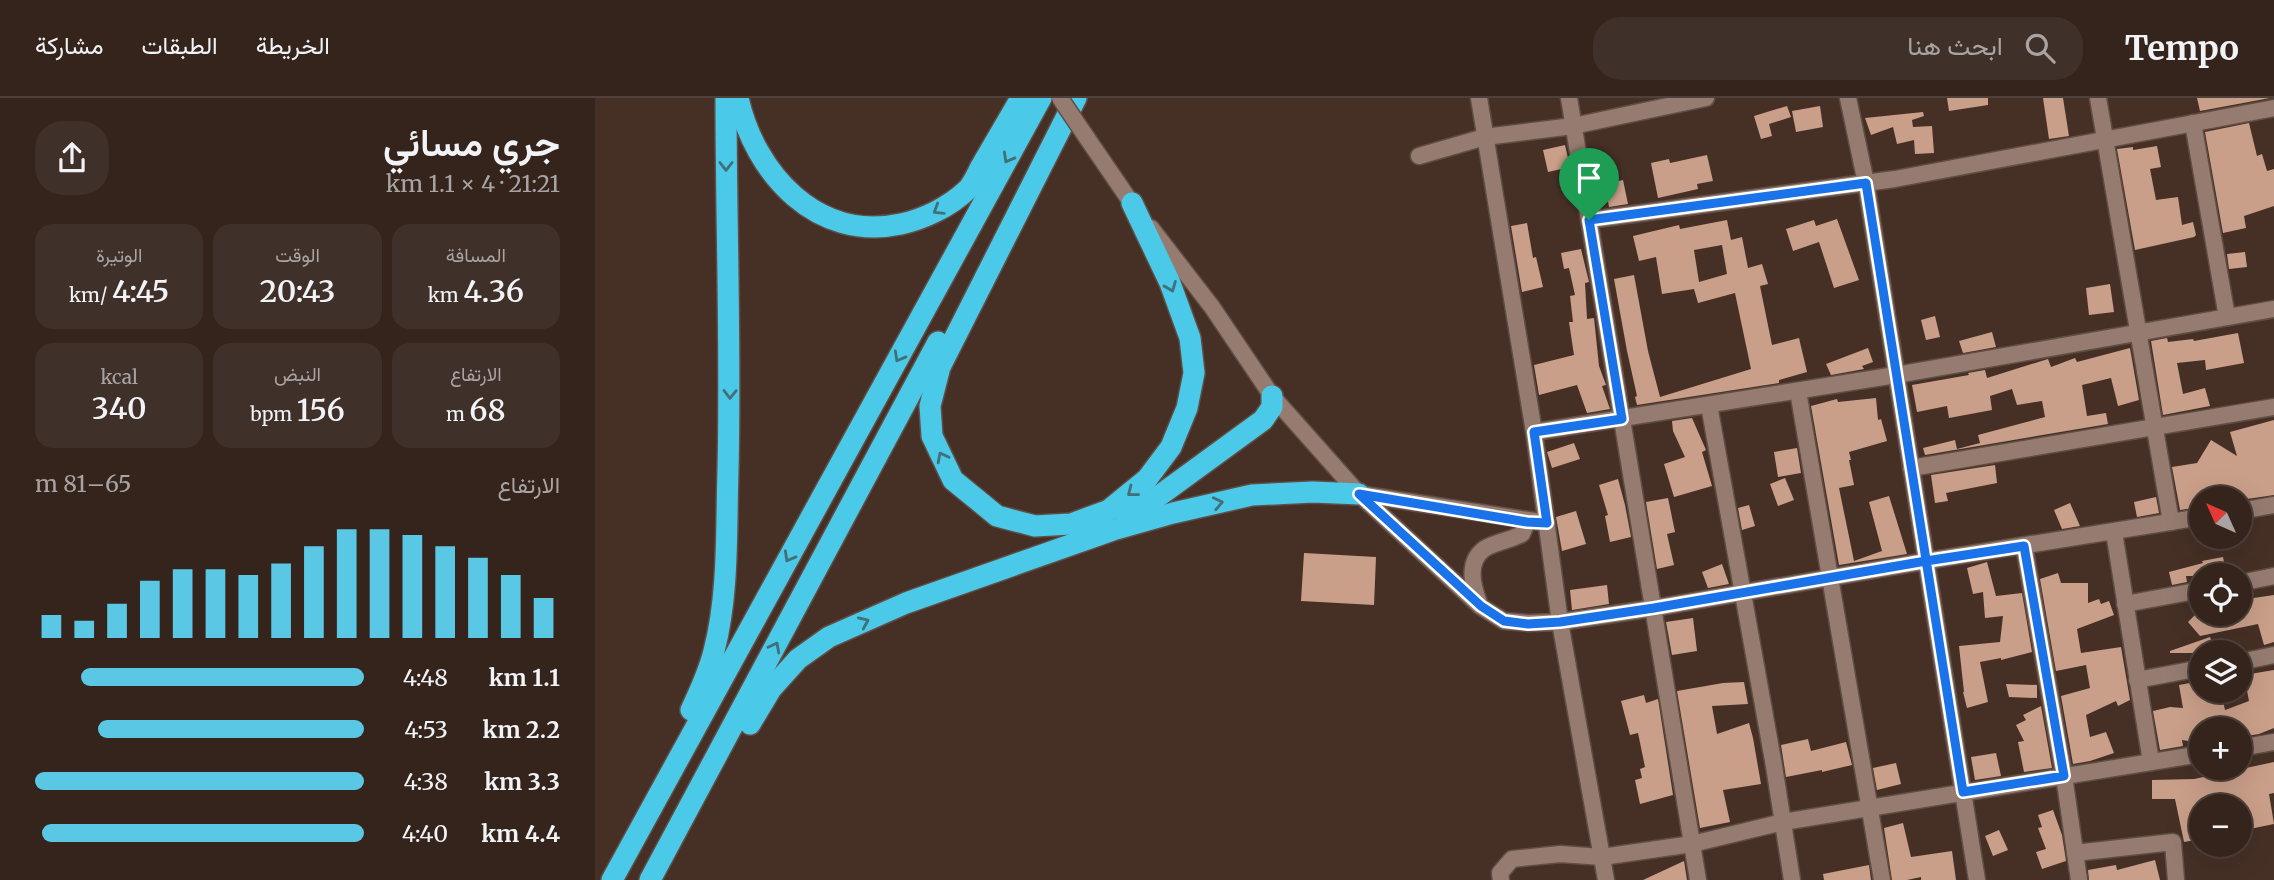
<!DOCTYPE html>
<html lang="ar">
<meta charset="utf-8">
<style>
body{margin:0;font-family:Merriweather,Vazirmatn,serif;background:#3f3029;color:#f1f3f6;direction:rtl;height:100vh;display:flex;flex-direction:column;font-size:26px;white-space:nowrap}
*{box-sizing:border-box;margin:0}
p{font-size:23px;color:#a9a4a3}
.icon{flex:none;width:38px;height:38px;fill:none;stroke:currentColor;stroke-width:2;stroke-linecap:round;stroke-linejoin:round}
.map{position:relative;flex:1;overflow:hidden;direction:ltr}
.sheet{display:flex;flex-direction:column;background:#34241c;width:595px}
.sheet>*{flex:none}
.needle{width:46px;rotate:315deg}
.fabs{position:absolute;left:1594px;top:388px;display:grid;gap:14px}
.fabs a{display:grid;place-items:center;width:63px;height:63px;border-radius:50%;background:#34241c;box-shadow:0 7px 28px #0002,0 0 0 2px #4e413b;font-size:35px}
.pin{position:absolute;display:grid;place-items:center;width:60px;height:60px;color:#fff;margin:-72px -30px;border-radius:50% 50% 50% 0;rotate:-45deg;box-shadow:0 0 7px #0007}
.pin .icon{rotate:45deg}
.round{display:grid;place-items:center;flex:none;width:74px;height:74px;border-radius:28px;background:#3f3029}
.overview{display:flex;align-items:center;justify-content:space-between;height:119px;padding:0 35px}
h1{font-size:38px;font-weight:600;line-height:52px}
.figures{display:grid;grid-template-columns:repeat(3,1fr);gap:10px;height:119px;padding:7px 35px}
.figures div{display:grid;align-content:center;border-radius:18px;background:#3f3029;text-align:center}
.figures b{font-size:30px;font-weight:600}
.figures small{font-size:19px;font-weight:400}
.figures p{font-size:19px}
.chart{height:196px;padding:14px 35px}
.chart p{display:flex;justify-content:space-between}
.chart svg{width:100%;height:126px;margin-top:7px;stroke:#5ac8e5;stroke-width:6}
ul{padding:0 35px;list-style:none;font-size:23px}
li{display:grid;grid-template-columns:112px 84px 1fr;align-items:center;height:52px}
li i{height:18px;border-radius:9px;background:#5ac8e5}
header{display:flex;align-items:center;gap:42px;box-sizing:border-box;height:98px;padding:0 35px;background:#34241c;border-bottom:2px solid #4e413b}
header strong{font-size:33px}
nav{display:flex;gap:38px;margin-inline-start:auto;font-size:24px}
.search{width:490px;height:63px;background:#3f3029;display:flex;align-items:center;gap:18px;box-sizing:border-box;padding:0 24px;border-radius:28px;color:#a9a4a3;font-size:26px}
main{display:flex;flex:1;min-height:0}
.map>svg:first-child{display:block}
.building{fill:#ca9f89;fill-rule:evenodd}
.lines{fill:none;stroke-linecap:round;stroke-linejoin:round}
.street-casing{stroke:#604e45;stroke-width:19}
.highway-casing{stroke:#604e45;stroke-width:24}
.street{stroke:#967c70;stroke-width:16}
.highway{stroke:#4ac9e9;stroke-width:21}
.street-bridge-casing{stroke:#604e45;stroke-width:19;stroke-linecap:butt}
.street-bridge{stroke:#967c70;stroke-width:16}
.oneway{stroke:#426f78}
.route-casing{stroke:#fff;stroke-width:14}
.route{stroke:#1a73e8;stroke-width:9}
</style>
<header>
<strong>Tempo</strong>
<div class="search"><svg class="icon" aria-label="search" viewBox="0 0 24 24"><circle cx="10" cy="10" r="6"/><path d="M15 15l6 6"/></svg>ابحث هنا</div>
<nav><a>الخريطة</a><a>الطبقات</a><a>مشاركة</a></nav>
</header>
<main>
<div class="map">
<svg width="1679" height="782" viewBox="0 0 1679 782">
<rect width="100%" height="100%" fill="#463026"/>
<!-- building -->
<g class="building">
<polygon points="1352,0 1393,0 1393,7 1354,13"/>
<polygon points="1448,0 1468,0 1474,38 1454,41"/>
<polygon points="1602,0 1675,0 1605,13"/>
<polygon points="1192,8 1196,19 1174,26 1177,38 1166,41 1159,18"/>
<polygon points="1225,8 1228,29 1201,34 1197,13"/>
<polygon points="1328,14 1329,18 1317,22 1318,29 1337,28 1339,55 1320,56 1319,42 1302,46 1298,29 1276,37 1270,20"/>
<polygon points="1654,25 1662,58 1667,56 1672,73 1679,71 1679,108 1649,118 1651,130 1628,135 1610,34"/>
<polygon points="970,47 975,69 953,74 948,52"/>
<polygon points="1562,48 1566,69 1555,71 1561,102 1583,99 1587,127 1598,124 1601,137 1599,139 1540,152 1522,51 1538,49 1538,52"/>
<polygon points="1112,57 1118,83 1102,86 1103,91 1063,100 1056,65 1074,61 1075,65"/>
<polygon points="1028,82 1033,106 1014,109 1010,86"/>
<polygon points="1242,121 1264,182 1239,190 1224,144 1198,153 1191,131 1219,122 1221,128"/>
<path d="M1132,122L1136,142L1147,139L1153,170L1167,166L1173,186L1165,188L1177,247L1204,240L1212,274L1184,282V285L1042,307L1040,299L1042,298L1032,253L1019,181L1039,177L1053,253L1065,299L1156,271L1140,195L1103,205L1099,191L1067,196L1061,159L1044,163L1038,138L1084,127L1085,131ZM1127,147L1132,176L1104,184L1099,152Z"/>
<polygon points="932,125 938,160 941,159 948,189 927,194 916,128"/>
<polygon points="986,151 994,184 990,185 992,221 999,220 1004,268 1011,287 1007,288 1015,311 992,315 982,287 944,297 939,267 979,257 974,224 978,224 975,198 980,197 974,170 969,171 966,155"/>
<polygon points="1650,154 1652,169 1634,171 1632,156"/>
<polygon points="1515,186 1519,214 1494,217 1491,190"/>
<polygon points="1340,218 1345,239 1331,242 1326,222"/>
<polygon points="1397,234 1401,249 1368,255 1364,243"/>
<polygon points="1643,235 1649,265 1611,272 1610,262 1582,265 1588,296 1610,290 1615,308 1568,317 1556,243 1572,240 1573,244 1598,241 1599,243"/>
<polygon points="1273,250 1278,264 1267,268 1269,271 1236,277 1231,266"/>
<polygon points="1535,250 1544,302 1523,308 1516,280 1487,287 1492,318 1511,315 1513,326 1330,357 1328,350 1360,342 1362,351 1385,345 1383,337 1450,319 1447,303 1422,307 1417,291 1395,298 1397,312 1354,320 1352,308 1322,314 1317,287 1374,277 1373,275 1390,272 1392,280 1453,261 1456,269 1480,260 1482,264"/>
<polygon points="1281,300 1283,322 1286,321 1292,343 1254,354 1256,362 1254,362 1259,387 1244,390 1259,463 1287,453 1274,404 1294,398 1312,456 1244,467 1216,308 1242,301 1243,304"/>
<polygon points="1097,320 1111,352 1107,354 1117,388 1079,399 1069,366 1090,359 1078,333 1077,323"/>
<polygon points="1679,322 1679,397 1645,402 1606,401 1606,409 1585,412 1577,369 1602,365 1616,342 1642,358 1635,334"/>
<polygon points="979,345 985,361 957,370 952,354"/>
<polygon points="1202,350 1206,375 1183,379 1179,354"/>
<polygon points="1400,367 1402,385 1351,395 1353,403 1340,405 1336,377"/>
<polygon points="1190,380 1199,402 1183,408 1175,386"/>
<polygon points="1023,381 1030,407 1036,439 1015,444 1010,418 1013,417 1004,387"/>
<polygon points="1561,399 1564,415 1542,419 1539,404"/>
<polygon points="1073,400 1080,434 1072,436 1079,467 1062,471 1051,404"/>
<polygon points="1475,405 1485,428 1467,431 1459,412"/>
<polygon points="1154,407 1160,428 1147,432 1143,410"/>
<polygon points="981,413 991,446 967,453 961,419"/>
<polygon points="709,455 781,459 779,507 706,503"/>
<polygon points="1628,459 1632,478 1591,478 1592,484 1577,487 1574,474 1608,465 1607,463"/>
<polygon points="1392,464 1401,498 1427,495 1437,554 1406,562 1406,560 1385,564 1393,604 1372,610 1368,594 1369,594 1364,548 1405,544 1408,518 1390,520 1388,494 1378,496 1372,470"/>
<polygon points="1127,466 1134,486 1113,490 1107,474"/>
<polygon points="1463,475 1466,485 1493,485 1493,505 1504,501 1506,506 1514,503 1519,517 1482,531 1486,555 1526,549 1535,602 1523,608 1521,603 1491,617 1495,639 1511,634 1519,655 1495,663 1478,666 1466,598 1495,590 1491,567 1461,573 1445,481"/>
<polygon points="1012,487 1014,506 977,512 975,492"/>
<polygon points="1679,497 1679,544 1669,547 1663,526 1605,538 1593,524 1601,516 1645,516 1645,502"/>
<polygon points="1098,520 1102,553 1077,557 1071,524"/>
<polygon points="1615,539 1621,555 1575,555 1575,553"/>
<polygon points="1679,572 1679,630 1664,636 1645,639 1645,632 1606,632 1606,645 1587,642 1588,648 1565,652 1558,613 1575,609 1588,610 1584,587 1606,583 1606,593 1626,593 1630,612 1654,603 1649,577"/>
<polygon points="1149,584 1153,606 1117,608 1122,636 1154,625 1158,640 1166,686 1128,692 1135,724 1105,730 1082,593 1128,585"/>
<polygon points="1411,586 1442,587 1442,600 1414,599"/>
<polygon points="1049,597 1051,605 1063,601 1078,697 1045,706 1040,682 1047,680 1045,671 1050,669 1043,635 1035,637 1026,603"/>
<polygon points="1446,608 1457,670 1429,674 1423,644 1429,643 1421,627 1431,622 1428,617"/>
<polygon points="1213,641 1216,653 1251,644 1257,667 1227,674 1227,672 1191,679 1186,647"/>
<polygon points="1401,655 1406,678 1380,682 1376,659"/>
<polygon points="1679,664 1679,695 1674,696 1679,726 1645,733 1645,709 1606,709 1606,741 1589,744 1580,701 1557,701 1557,682 1599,681"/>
<polygon points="1301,665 1306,686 1282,692 1278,670"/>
<polygon points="1458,712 1467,737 1471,763 1447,771 1441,754 1451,751 1443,730 1447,729 1443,717"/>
<polygon points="1308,725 1316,759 1357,753 1361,782 1326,782 1326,779 1312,782 1297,782 1289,730"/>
<polygon points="1404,732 1413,752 1398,758 1390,738"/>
<polygon points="1560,762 1565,782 1494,782 1493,772 1521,767 1522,772"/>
<polygon points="1089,763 1092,782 1048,782"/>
<polygon points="1274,767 1276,782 1229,782 1228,776"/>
</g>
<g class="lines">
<defs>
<g id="street">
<polyline points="884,0 939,334 965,524 1011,782"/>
<polyline points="974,0 1103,782"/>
<polyline points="1253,0 1271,85 1382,782"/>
<polyline points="1503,0 1576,424"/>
<polyline points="1598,25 1632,219"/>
<polyline points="492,40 542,113"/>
<polyline points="824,58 890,39 978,28 1111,0"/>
<polyline points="994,122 1300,81 1679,10"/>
<polyline points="556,130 617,209 677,298 764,396 885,508 909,523 933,525 965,524 1059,510 1331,463 1606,419"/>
<polyline points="1203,293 1287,782"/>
<polyline points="1114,307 1179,668 1197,782"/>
<polyline points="939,334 1301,277 1679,211"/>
<polyline points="1316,370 1679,309"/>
<polyline points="764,396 952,425"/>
<polyline points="1645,413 1679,407"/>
<polyline points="1519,434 1556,664"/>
<polyline points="1429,448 1469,678 1484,782"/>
<polyline points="1645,485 1679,478"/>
<path d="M884,505C878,488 871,465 889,451C900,444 916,442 927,436L932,424"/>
<polyline points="1530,506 1606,492"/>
<polyline points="1645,564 1679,557"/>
<polyline points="1542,582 1606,570"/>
<polyline points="1645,650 1679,644"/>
<polyline points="1480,755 1578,744 1581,782"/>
<polyline points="906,782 905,775 917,761 965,756 1007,759 1097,746 1188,724 1606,656"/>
</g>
<g id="highway">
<path d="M143,0C160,76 222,144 306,126C329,121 354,109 372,92C379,85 383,73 388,65C401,43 413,22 426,0"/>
<polyline points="481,0 345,269 335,308 337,338 358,382 402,418 440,428 476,426 514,412 552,381 576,349 592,310 599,275 595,240 575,185 537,105"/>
<polyline points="531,422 668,322 677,309 677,298"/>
<path d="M96,612C105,593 114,573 119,553C134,495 131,432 133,372C136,248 131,124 131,0"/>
<polyline points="155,626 176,591 203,561 234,539 311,505 518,432 578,415 657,397 718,394 764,396"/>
<polyline points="17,782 446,0"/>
<polyline points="55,782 343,244"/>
</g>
</defs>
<!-- street casing -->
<use href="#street" class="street-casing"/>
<!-- highway casing -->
<use href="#highway" class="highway-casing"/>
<!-- street -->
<use href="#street" class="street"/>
<!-- highway -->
<use href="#highway" class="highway"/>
<defs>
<polyline id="street-bridge" points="465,0 492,40"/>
</defs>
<!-- street-bridge casing -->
<use href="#street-bridge" class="street-bridge-casing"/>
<!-- street-bridge -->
<use href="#street-bridge" class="street-bridge"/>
</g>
<!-- one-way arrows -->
<defs><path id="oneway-chevron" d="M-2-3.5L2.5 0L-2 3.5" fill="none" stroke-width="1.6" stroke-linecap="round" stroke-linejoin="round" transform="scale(1.75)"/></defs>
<g class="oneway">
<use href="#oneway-chevron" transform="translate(413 60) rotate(119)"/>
<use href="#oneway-chevron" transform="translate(131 68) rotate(90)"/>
<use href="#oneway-chevron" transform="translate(343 112) rotate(148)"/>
<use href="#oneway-chevron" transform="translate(576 189) rotate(68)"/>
<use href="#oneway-chevron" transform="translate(304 259) rotate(119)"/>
<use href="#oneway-chevron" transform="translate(135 296) rotate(91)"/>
<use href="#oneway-chevron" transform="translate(347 359) rotate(-117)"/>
<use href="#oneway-chevron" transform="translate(537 394) rotate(142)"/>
<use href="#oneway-chevron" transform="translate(623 405) rotate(-12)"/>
<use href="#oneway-chevron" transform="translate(194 459) rotate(119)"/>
<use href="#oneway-chevron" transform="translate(269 524) rotate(-24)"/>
<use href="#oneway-chevron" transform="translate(180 549) rotate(-62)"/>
</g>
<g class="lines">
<defs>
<path id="route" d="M994,122L1027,321L939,334L952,425L932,424L764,396L886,508L909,523L933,526L965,524L1059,510L1331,463L1429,448L1469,678L1368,694C1336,491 1303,288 1271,85L994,122"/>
</defs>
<!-- route casing -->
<use href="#route" class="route-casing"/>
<!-- route -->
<use href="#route" class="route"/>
</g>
</svg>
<div class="fabs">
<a><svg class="needle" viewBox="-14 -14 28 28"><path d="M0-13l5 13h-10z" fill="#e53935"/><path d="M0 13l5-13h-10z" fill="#a9a4a3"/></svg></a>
<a><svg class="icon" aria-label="locate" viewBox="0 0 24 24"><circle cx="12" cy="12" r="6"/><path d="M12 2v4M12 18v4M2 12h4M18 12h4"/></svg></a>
<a><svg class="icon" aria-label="layers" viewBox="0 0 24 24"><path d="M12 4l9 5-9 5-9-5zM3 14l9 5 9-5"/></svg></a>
<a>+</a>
<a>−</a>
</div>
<div class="pin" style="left:994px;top:122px;background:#1e9e55"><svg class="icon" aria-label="arrive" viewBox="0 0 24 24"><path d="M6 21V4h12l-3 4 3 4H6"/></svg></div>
</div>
<section class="sheet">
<div class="overview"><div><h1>جري مسائي</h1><p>21:21 · 4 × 1.1 km</p></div><a class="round"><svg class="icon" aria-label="share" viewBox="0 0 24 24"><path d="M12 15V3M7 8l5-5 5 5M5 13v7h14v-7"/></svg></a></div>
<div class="figures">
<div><p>المسافة</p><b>4.36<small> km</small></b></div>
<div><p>الوقت</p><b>20:43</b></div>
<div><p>الوتيرة</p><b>4:45<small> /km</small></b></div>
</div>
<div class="figures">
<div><p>الارتفاع</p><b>68<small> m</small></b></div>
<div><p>النبض</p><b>156<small> bpm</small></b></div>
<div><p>kcal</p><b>340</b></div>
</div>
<div class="chart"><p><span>الارتفاع</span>65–81 m</p>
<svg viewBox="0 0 160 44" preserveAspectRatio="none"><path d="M5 44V36M15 44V38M25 44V32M35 44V24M45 44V20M55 44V20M65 44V22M75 44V18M85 44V12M95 44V6M105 44V6M115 44V8M125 44V12M135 44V16M145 44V22M155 44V30"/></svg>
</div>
<ul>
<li><b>1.1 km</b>4:48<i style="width:86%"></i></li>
<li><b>2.2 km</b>4:53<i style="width:81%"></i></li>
<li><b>3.3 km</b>4:38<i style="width:100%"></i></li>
<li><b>4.4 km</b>4:40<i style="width:98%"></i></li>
</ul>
</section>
</main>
